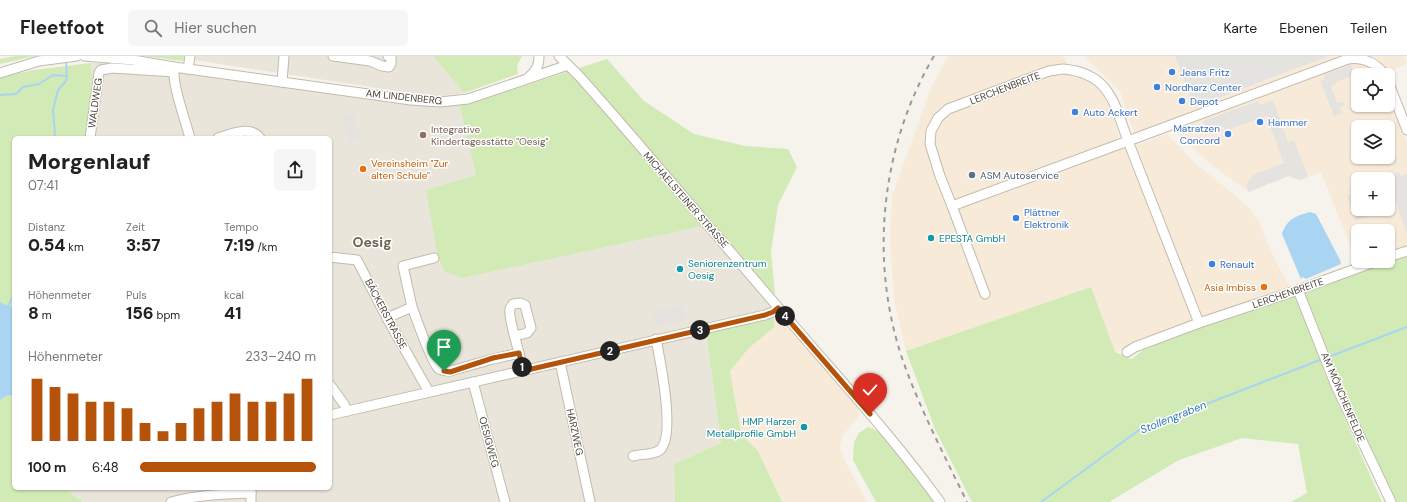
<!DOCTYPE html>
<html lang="de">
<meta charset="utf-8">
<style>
body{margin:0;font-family:"DM Sans",sans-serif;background:#f6f6f6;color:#222;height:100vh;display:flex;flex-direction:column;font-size:15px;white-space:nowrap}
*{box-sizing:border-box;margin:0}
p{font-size:13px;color:#767676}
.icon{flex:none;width:22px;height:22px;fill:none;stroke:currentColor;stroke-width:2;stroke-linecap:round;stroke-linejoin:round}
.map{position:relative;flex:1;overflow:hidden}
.panel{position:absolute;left:12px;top:80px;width:320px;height:354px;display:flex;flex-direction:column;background:#fff;border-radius:6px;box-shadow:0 1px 3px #0004}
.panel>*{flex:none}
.buttons{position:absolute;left:1351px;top:12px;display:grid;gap:8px}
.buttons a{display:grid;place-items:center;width:44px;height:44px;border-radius:6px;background:#fff;box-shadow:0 1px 3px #0004;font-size:20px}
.pin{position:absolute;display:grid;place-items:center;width:34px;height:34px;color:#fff;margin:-41px -17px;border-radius:50% 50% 50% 0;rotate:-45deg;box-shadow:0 0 4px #0007}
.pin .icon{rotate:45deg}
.km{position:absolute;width:20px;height:20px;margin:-10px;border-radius:50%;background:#222;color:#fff;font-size:11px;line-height:20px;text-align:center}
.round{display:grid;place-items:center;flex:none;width:42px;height:42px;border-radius:6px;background:#f6f6f6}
.summary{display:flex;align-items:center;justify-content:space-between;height:68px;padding:0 16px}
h1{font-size:22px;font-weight:800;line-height:30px}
.stats{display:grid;grid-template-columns:repeat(3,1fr);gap:6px;height:68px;padding:4px 16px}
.stats div{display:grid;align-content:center}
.stats b{font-size:17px;font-weight:800}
.stats small{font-size:11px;font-weight:400}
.stats p{font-size:11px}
.chart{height:112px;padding:8px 16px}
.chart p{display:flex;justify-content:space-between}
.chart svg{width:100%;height:72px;margin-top:4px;stroke:#b45309;stroke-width:6}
ul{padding:0 16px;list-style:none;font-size:13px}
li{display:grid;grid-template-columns:64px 48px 1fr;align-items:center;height:30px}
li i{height:10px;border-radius:5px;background:#b45309}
header{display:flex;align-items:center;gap:24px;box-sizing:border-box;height:56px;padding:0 20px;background:#fff;border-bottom:1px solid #e0e0e0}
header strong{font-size:19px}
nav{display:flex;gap:22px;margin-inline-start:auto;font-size:14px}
.search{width:280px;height:36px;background:#f6f6f6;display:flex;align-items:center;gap:10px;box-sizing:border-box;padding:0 14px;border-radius:6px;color:#767676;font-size:15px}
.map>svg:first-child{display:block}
.residential{fill:#eae5da}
.commercial{fill:#f7ead8;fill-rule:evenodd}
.green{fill:#d2eab5}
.parking{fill:#e5e3e0}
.water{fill:#a9d4f2}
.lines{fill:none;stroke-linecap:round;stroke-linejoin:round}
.stream{stroke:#a9d4f2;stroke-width:2}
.minor-casing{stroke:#c2bbae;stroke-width:11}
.minor{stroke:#fff;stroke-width:9}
.rail{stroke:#9a9a9a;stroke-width:2;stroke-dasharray:5 5;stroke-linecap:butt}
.route-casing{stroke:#fff;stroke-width:8}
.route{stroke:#b45309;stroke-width:5}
.shop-dot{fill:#3f7fe0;stroke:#fff;stroke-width:1.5}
.education-dot{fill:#8d6e63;stroke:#fff;stroke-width:1.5}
.food-dot{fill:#e8710a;stroke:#fff;stroke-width:1.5}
.service-dot{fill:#5c6f8a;stroke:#fff;stroke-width:1.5}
.culture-dot{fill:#0f9aa8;stroke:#fff;stroke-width:1.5}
.labels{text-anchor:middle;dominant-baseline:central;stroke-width:3;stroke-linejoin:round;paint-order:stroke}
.shop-label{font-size:10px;fill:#366cbe;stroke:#fff;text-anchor:start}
.street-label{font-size:10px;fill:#4b4439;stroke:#fff}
.education-label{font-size:10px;fill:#785e54;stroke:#fff;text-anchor:start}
.food-label{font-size:10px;fill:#c56008;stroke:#fff;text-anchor:start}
.service-label{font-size:10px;fill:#4e5e75;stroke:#fff;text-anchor:start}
.culture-label{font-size:10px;fill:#0d838f;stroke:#fff;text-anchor:start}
.water-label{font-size:11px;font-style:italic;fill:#2e7ab2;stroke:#fff}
.district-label{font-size:14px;font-weight:bold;fill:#6e6250;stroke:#fff}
</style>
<header>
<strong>Fleetfoot</strong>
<div class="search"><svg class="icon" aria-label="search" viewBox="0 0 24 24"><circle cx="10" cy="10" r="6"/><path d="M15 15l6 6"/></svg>Hier suchen</div>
<nav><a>Karte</a><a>Ebenen</a><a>Teilen</a></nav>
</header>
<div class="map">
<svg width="1407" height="446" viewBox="0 0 1407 446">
<rect width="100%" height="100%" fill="#f6f3ec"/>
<!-- residential -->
<g class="residential">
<polygon points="195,0 433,0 464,37 437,41 194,4"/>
<polygon points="91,7 127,7 459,47 476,119 463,222 703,170 767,243 774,263 768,262 706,275 721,387 674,408 675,446 84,446 65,432 330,432 330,82 88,82 92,20"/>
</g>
<!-- commercial -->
<g class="commercial">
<polygon points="948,0 1064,0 1073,20 1090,25 1102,35 1113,59 1123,94 1167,78 1196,108 1235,139 1250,153 1259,166 1270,194 1290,232 1169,275 1115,296 1091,231 906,295 894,243 890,185 892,140 931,32"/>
<path d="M1084,0H1404L1407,7L1385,19H1358V49H1388V38L1407,86V189L1388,195V175H1358V201L1353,197L1321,116L1300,124L1288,120L1249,136L1225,119L1202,101L1166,66L1134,77L1120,35ZM1358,71H1388V101H1358ZM1358,123H1388V153H1358Z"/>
<polygon points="774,263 783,267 801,285 859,352 858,362 843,379 840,391 843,401 867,446 782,446 758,395 741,378 730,315 748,293 774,271"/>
</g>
<!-- green -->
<g class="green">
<polygon points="15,0 35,0 0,8 0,3"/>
<polygon points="143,0 185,0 183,5"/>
<polygon points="433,0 522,0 517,10 518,18 464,37"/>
<polygon points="607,3 644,45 694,78 745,90 788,93 797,111 778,149 771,196 775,239 712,173 703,170 463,222 445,216 438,201 426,134 476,119 459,47 486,42"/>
<polygon points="91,7 92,20 88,82 14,82 14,252 0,246 0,21 34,14"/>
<polygon points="1407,196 1407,446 1394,446 1352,358 1301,234 1383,205 1388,205"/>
<polygon points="1091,231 1115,296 1132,303 1143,294 1295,236 1325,318 1382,446 1291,446 1307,437 1298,388 1242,382 1179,404 1109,446 972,446 935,373 906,295"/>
<polygon points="768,262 774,263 774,271 748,293 730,315 741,378 758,395 782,446 675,446 674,408 721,387 706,275"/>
<polygon points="14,339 14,432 65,432 83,446 0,446 0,344 6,340"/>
<polygon points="868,371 880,376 901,400 935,446 876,446 853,404 854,386 859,377"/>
</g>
<!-- parking -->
<g class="parking">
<polygon points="1175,0 1329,0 1194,51"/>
<polygon points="1351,9 1354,19 1336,26 1336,28 1331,30 1337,47 1343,45 1345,50 1340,52 1342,57 1334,60 1320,25 1325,24 1324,19"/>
<polygon points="1273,44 1288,86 1294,84 1308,120 1300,124 1288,120 1249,136 1246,129 1253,119 1284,107 1266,60 1225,75 1223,70 1208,76 1203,65 1258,45 1260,49"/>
<polygon points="404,45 430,49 429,53 404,50"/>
<polygon points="458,48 459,52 439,54 438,49"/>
<polygon points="352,57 363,82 351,87 341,62"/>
<polygon points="1395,95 1397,107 1381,109 1380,101 1388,101 1388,96"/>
<polygon points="1399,116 1401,120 1407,118 1407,177 1396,147 1388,149 1388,123 1379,123"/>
<polygon points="1358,131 1358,153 1382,153 1383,155 1356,165 1347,140 1351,138 1349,134"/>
<polygon points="684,248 687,264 657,271 653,255"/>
</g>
<!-- water -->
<g class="water">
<path d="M1310,156L1316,158L1340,204L1341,208L1306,223L1303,221L1301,223L1282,178C1287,163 1296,160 1310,156Z"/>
<polygon points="0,246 14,252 14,339 6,340 0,344"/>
</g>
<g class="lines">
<!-- stream -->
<g class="stream">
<polyline points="0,39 16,38 23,31 39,28 53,19 67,20"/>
<polyline points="54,82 55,78 53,54 58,34 66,25 67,20 66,3"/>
<polyline points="8,250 14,239"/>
<polyline points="1331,300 1407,271"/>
<polyline points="1041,446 1139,374 1320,304"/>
</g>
<defs>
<g id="minor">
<polyline points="84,0 133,4 174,11 411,44 440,46 468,43 568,9"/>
<polyline points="333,0 370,5 382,10 389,11 391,8 391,2 388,0"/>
<path d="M559,0L580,21C651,101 719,183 789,264C840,324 894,382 940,446"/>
<path d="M174,11C172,29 185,63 190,82"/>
<polyline points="188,13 190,0"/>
<path d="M1063,13C1110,17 1114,47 1128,85L952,150L940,120L930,88L931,75L938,62L948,53L1049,15Z"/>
<polyline points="0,17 39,5 77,0"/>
<path d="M529,21C536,15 539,10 539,0"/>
<polyline points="1388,25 1407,74"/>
<polyline points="282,26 284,0"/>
<polyline points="90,82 99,17 101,14 112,12 174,16"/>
<path d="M218,82C232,78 250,69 260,82"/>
<polyline points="952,150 985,238"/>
<polyline points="330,201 357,204 387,262 429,336"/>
<polyline points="1388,201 1407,195"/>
<path d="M1377,205L1298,234L1199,267L1128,85L1348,3C1363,1 1376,7 1385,19"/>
<polyline points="1298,234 1336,330 1391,446"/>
<path d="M412,251C417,264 430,303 438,312C441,315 446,315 450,315L493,303L519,297L523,315"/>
<polyline points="387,262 412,251 403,210 434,202"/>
<path d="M515,280L527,277L531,272L525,249L520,247L513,248C512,250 510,251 510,253C508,260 517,289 519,297"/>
<polyline points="1127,296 1135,291 1199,267"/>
<polyline points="560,306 590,446"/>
<polyline points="473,326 505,446"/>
<polyline points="330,329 344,348 347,355"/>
<polyline points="330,359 765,259 773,256 778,252"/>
<path d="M633,400C640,398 654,399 660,394C676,380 660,304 656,283"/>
<path d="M171,446C197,439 223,438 251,437"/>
<polyline points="251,446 251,432"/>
</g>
</defs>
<!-- minor casing -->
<use href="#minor" class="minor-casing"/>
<!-- minor -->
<use href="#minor" class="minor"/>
<!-- rail -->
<path class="rail" d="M934,0C881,90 869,203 902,302C919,351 944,399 967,446"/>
</g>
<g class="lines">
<defs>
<polyline id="route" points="444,315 450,316 493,302 519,297 523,315 765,259 773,256 778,252 870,358"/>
</defs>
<!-- route casing -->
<use href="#route" class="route-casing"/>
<!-- route -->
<use href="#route" class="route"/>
</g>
<!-- markers -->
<g class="shop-dot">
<circle cx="1172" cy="16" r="4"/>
<circle cx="1157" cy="31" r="4"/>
<circle cx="1182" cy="45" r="4"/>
<circle cx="1075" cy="56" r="4"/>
<circle cx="1260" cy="66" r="4"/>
<circle cx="1228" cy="78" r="4"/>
<circle cx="1016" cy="162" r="4"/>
<circle cx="1212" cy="208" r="4"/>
</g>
<circle class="education-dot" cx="423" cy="79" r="4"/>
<g class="food-dot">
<circle cx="363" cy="113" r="4"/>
<circle cx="1264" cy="231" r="4"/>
</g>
<circle class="service-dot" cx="972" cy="119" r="4"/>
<g class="culture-dot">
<circle cx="931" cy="182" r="4"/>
<circle cx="680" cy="213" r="4"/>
<circle cx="804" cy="371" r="4"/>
</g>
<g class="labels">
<!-- shop labels -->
<g class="shop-label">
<text x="1180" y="16">Jeans Fritz</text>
<text x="1165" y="31">Nordharz Center</text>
<text x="1190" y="45">Depot</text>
<text x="1083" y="56">Auto Ackert</text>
<text x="1268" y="66">Hammer</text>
<text x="1220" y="72" text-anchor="end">Matratzen<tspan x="1220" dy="12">Concord</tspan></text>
<text x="1024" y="156">Plättner<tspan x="1024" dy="12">Elektronik</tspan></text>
<text x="1220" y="208">Renault</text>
</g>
<!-- street labels -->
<g class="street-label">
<text transform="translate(1005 32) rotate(-21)">LERCHENBREITE</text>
<text transform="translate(404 41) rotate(6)">AM LINDENBERG</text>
<text transform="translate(95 47) rotate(-82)">WALDWEG</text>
<text transform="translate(686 144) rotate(49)">MICHAELSTEINER STRASSE</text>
<text transform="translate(1288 237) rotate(-19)">LERCHENBREITE</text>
<text transform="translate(386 258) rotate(62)">BÄCKERSTRASSE</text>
<text transform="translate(1343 341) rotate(67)">AM MÖNCHENFELDE</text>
<text transform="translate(575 376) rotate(78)">HARZWEG</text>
<text transform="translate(489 386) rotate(75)">OESIGWEG</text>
</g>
<!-- education labels -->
<g class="education-label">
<text x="431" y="73">Integrative<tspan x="431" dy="12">Kindertagesstätte "Oesig"</tspan></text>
</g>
<!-- food labels -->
<g class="food-label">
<text x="371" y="107">Vereinsheim "Zur<tspan x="371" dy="12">alten Schule"</tspan></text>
<text x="1256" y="231" text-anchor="end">Asia Imbiss</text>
</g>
<!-- service labels -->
<g class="service-label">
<text x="980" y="119">ASM Autoservice</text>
</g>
<!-- culture labels -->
<g class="culture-label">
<text x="939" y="182">EPESTA GmbH</text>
<text x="688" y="207">Seniorenzentrum<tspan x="688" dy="12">Oesig</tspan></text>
<text x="796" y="365" text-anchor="end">HMP Harzer<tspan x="796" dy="12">Metallprofile GmbH</tspan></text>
</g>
<!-- water labels -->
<g class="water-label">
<text transform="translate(1173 361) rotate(-22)">Stollengraben</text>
</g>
<!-- district labels -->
<g class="district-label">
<text x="372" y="186">Oesig</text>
</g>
</g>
</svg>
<div class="buttons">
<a><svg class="icon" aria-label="locate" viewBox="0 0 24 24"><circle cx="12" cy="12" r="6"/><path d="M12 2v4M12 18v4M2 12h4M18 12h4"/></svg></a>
<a><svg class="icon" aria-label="layers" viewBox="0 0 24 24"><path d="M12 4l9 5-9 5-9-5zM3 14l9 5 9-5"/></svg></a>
<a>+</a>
<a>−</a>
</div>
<div class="pin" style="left:444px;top:315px;background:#1e9e55"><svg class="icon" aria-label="arrive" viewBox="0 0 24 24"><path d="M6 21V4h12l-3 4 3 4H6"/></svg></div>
<div class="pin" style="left:870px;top:358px;background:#d93025"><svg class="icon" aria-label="check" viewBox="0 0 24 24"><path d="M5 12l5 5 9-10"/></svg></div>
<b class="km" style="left:522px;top:311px">1</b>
<b class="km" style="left:610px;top:295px">2</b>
<b class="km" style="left:700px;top:274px">3</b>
<b class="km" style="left:785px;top:260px">4</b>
<section class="panel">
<div class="summary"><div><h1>Morgenlauf</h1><p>07:41</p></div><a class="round"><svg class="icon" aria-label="share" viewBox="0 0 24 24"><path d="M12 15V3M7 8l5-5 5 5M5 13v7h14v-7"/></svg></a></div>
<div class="stats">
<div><p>Distanz</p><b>0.54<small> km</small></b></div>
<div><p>Zeit</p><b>3:57</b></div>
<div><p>Tempo</p><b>7:19<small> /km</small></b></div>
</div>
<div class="stats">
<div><p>Höhenmeter</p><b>8<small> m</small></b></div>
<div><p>Puls</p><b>156<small> bpm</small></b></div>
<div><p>kcal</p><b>41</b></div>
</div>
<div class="chart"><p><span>Höhenmeter</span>233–240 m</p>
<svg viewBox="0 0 160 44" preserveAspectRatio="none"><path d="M5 44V6M15 44V11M25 44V15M35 44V20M45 44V20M55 44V24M65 44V33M75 44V38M85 44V33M95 44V24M105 44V20M115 44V15M125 44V20M135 44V20M145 44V15M155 44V6"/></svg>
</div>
<ul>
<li><b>100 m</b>6:48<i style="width:100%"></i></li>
</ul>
</section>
</div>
